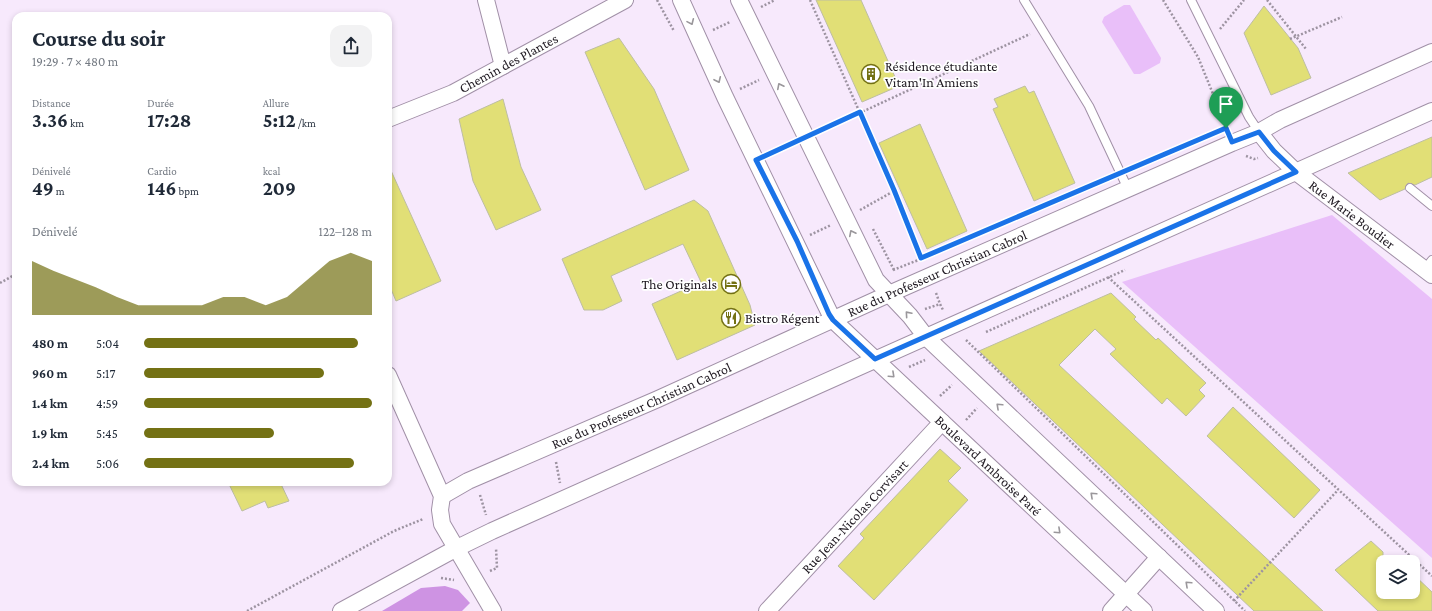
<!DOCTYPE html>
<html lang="fr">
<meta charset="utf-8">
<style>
body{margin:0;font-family:"Crimson Pro",serif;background:#f2f2f3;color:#1f2937;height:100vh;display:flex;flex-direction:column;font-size:15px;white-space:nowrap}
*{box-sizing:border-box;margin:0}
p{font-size:13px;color:#747a83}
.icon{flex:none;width:22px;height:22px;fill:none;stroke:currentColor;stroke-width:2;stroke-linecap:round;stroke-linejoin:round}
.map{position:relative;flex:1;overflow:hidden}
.drawer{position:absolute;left:12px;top:12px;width:380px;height:474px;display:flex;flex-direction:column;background:#fff;border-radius:12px;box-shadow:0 2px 6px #0003}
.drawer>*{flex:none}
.tools{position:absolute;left:1376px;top:555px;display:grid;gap:8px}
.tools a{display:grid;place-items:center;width:44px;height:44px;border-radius:8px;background:#fff;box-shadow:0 2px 6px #0003;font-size:20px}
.pin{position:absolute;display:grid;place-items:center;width:34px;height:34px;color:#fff;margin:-41px -17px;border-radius:50% 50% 50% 0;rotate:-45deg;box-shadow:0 0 4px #0007}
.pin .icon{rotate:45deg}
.round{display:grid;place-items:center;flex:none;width:42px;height:42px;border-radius:12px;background:#f2f2f3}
.overview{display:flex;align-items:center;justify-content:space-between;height:68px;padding:0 20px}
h1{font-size:22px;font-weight:700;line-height:30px}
.metrics{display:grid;grid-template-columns:repeat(3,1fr);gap:6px;height:68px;padding:4px 20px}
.metrics div{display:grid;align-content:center}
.metrics b{font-size:20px;font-weight:700}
.metrics small{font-size:11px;font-weight:400}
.metrics p{font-size:11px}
.chart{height:112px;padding:8px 20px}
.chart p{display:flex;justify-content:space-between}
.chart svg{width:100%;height:72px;margin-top:4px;fill:#747114;opacity:.7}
ul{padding:0 20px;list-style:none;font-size:13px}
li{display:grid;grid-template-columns:64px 48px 1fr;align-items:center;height:30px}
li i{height:10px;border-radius:5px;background:#747114}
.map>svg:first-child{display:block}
.green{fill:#e9bff9}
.forest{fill:#ce93e3}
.building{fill:#e1df76;stroke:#bdbea2}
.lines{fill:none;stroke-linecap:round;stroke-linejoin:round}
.service-casing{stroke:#a190a7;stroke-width:10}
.minor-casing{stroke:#a190a7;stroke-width:18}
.path{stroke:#9d93a1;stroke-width:2.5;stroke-dasharray:2 2;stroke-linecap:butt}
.service{stroke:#fff;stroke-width:8}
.minor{stroke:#fff;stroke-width:16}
.oneway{stroke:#9a979b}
.route-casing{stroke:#fff;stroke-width:8}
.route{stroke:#1a73e8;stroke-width:5}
.labels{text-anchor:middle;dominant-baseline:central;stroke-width:3.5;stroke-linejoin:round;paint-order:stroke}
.street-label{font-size:14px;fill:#1e1820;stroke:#fff}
.poi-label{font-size:14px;fill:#1e1820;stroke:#fff;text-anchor:start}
</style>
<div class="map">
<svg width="1432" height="611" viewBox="0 0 1432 611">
<rect width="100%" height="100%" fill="#f7e9fc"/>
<!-- green -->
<g class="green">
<polygon points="1124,5 1130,5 1161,58 1160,63 1140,74 1134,74 1102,22 1104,17"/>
<polygon points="1332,215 1432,299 1432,558 1122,282"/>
</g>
<!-- forest -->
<polygon class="forest" points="445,586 458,590 470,603 462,611 382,611 421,588"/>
<!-- building -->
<g class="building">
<polygon points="816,0 861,0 899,86 862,102"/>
<polygon points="1264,6 1298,48 1311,78 1271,95 1244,33"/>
<polygon points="619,38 654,89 689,170 645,190 585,52"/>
<polygon points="1025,86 1029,93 1034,91 1075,183 1034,201 993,109 998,107 994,99"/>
<polygon points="503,99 521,167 541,210 496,230 473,181 459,119"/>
<polygon points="920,124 967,231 927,249 879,143"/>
<polygon points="1432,137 1432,177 1415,185 1408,183 1405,189 1380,200 1348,173"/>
<polygon points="388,164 441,281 396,301 388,282"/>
<polygon points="694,200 708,211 750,305 755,325 677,360 652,304 701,282 683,244 611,276 622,301 603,310 584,310 562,259"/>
<polygon points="1111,293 1136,317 1134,319 1156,340 1158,338 1206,383 1199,390 1205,396 1186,416 1167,398 1162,404 1110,354 1116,349 1095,329 1059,365 1323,611 1254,611 979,351"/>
<polygon points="1233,407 1320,490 1294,518 1207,436"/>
<polygon points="940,449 961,468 948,481 968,500 874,600 838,566 864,538 860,534"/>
<polygon points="228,482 280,482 289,501 268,508 265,501 242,511"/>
<polygon points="1371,541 1383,552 1383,592 1413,592 1413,574 1432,592 1432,611 1378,611 1335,570"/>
</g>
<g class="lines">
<defs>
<g id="service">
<polyline points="1024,0 1089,106 1128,189"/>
<polyline points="1191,0 1249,117 1259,132"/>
<polyline points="1410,188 1432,206"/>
<polyline points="1425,269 1432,260"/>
</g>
<g id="minor">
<polyline points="486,0 503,66"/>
<path id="s1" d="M681,0L725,97L833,320L1144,611"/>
<polyline points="739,0 876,280 910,316 926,337 1216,611"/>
<path id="s2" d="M388,119L453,93L625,0"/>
<path id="s3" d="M1259,132L1274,151L1296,172L1432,275"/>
<polyline points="388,375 442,496 440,510 442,524 493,611"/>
<path id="s4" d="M442,496L468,481L658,399L889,294L1232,143L1259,132L1280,120L1432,52"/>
<polyline points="341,611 455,549 492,531 1432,111"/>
<path id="s5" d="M767,611L942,422"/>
<polyline points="1111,611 1159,557"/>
</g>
</defs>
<!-- service casing -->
<use href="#service" class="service-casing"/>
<!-- minor casing -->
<use href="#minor" class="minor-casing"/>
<!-- path -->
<g class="path">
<polyline points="657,0 674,31"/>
<polyline points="810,0 894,190 921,258 952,245"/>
<polyline points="1163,0 1198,57 1226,126"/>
<polyline points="1267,0 1306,49"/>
<polyline points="761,7 775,0"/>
<polyline points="1220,29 1244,0"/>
<polyline points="713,30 730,22"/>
<polyline points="1290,39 1342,17"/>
<polyline points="740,89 759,80"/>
<polyline points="823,130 1030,34"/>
<polyline points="772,153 791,145"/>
<polyline points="1246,156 1254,159 1258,158"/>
<polyline points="860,210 894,191"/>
<polyline points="873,229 894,270"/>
<polyline points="810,235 831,225"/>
<polyline points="893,270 921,259"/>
<polyline points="1108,277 1432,576"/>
<polyline points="0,283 16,274"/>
<polyline points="936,293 940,304"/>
<polyline points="925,309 940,304 943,310"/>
<polyline points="986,332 1125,270"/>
<polyline points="966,340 1245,611"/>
<polyline points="909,367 925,360"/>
<polyline points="940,396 952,385"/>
<polyline points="966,420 977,408"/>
<polyline points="556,462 560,483"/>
<polyline points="480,495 486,515"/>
<polyline points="490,571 497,568 496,548"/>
<polyline points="441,578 454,580"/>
<polyline points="1234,601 1338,490"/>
<polyline points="247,611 394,531 423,519"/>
</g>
<!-- service -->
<use href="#service" class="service"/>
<!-- minor -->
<use href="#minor" class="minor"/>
</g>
<!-- one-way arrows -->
<defs><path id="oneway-chevron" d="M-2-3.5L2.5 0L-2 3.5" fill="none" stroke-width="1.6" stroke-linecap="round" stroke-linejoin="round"/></defs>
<g class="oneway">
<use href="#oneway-chevron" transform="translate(691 22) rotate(66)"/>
<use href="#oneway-chevron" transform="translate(718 80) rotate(65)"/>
<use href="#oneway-chevron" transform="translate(780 86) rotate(-117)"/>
<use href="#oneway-chevron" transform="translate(852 233) rotate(-117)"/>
<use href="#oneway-chevron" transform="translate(908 314) rotate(-131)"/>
<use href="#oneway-chevron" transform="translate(892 375) rotate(43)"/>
<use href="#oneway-chevron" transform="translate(999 406) rotate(-137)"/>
<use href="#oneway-chevron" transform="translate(1093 495) rotate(-137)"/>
<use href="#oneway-chevron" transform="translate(1058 531) rotate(43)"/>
<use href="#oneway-chevron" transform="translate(1188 584) rotate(-137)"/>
</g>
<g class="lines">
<defs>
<polygon id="route" points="860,112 894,190 921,258 1226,128 1232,142 1259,132 1274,151 1296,172 875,359 833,320 829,314 797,241 756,160"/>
</defs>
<!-- route casing -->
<use href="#route" class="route-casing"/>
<!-- route -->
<use href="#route" class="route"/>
</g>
<!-- icons -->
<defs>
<symbol id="building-ring" viewBox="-11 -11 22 22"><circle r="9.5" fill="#fff" stroke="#747114" stroke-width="1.5"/><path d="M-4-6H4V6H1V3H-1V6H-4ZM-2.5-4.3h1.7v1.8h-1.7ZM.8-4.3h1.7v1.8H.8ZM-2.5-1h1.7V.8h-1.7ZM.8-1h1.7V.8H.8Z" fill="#747114"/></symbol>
<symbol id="hotel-ring" viewBox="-11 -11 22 22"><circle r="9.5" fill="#fff" stroke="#747114" stroke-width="1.5"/><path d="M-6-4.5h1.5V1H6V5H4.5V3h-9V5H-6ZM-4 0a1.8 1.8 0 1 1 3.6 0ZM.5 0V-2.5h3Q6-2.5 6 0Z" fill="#747114"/></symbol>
<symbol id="restaurant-ring" viewBox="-11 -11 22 22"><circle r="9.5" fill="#fff" stroke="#747114" stroke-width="1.5"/><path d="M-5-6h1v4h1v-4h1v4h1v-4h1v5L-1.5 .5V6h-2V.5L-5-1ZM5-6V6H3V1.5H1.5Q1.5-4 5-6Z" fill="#747114"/></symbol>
</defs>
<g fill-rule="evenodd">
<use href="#building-ring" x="860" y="63" width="22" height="22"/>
<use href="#hotel-ring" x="720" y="273" width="22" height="22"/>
<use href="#restaurant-ring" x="720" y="307" width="22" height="22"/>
</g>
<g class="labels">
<!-- street labels -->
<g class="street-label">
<text stroke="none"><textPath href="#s2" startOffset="133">Chemin des Plantes</textPath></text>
<text stroke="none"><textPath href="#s3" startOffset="125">Rue Marie Boudier</textPath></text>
<text stroke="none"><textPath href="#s4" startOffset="543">Rue du Professeur Christian Cabrol</textPath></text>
<text stroke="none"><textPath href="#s4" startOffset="219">Rue du Professeur Christian Cabrol</textPath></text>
<text stroke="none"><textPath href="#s1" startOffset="567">Boulevard Ambroise Paré</textPath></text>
<text stroke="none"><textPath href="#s5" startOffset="129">Rue Jean-Nicolas Corvisart</textPath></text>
</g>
<!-- poi labels -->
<g class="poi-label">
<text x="885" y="66">Résidence étudiante<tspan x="885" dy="16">Vitam'In Amiens</tspan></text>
<text x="717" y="284" text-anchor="end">The Originals</text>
<text x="745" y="318">Bistro Régent</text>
</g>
</g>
</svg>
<div class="tools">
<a><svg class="icon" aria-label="layers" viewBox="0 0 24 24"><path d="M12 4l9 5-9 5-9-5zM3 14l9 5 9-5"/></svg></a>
</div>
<div class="pin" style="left:1226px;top:128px;background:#1e9e55"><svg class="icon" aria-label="arrive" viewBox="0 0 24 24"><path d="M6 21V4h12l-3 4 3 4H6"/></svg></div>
<section class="drawer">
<div class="overview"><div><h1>Course du soir</h1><p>19:29 · 7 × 480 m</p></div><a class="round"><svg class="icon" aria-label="share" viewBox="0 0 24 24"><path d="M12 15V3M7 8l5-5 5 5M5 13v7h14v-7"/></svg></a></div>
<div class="metrics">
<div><p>Distance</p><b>3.36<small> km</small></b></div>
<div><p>Durée</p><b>17:28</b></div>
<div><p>Allure</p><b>5:12<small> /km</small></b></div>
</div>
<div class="metrics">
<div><p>Dénivelé</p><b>49<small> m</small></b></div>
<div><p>Cardio</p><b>146<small> bpm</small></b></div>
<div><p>kcal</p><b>209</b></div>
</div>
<div class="chart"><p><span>Dénivelé</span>122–128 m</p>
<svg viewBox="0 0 160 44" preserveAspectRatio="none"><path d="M0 44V11L10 17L20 22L30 27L40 33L50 38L60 38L70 38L80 38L90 33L100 33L110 38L120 33L130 22L140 11L150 6L160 11V44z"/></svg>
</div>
<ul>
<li><b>480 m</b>5:04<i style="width:94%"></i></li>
<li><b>960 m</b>5:17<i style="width:79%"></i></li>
<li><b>1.4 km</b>4:59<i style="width:100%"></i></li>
<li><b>1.9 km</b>5:45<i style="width:57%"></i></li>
<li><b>2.4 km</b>5:06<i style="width:92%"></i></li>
</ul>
</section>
</div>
